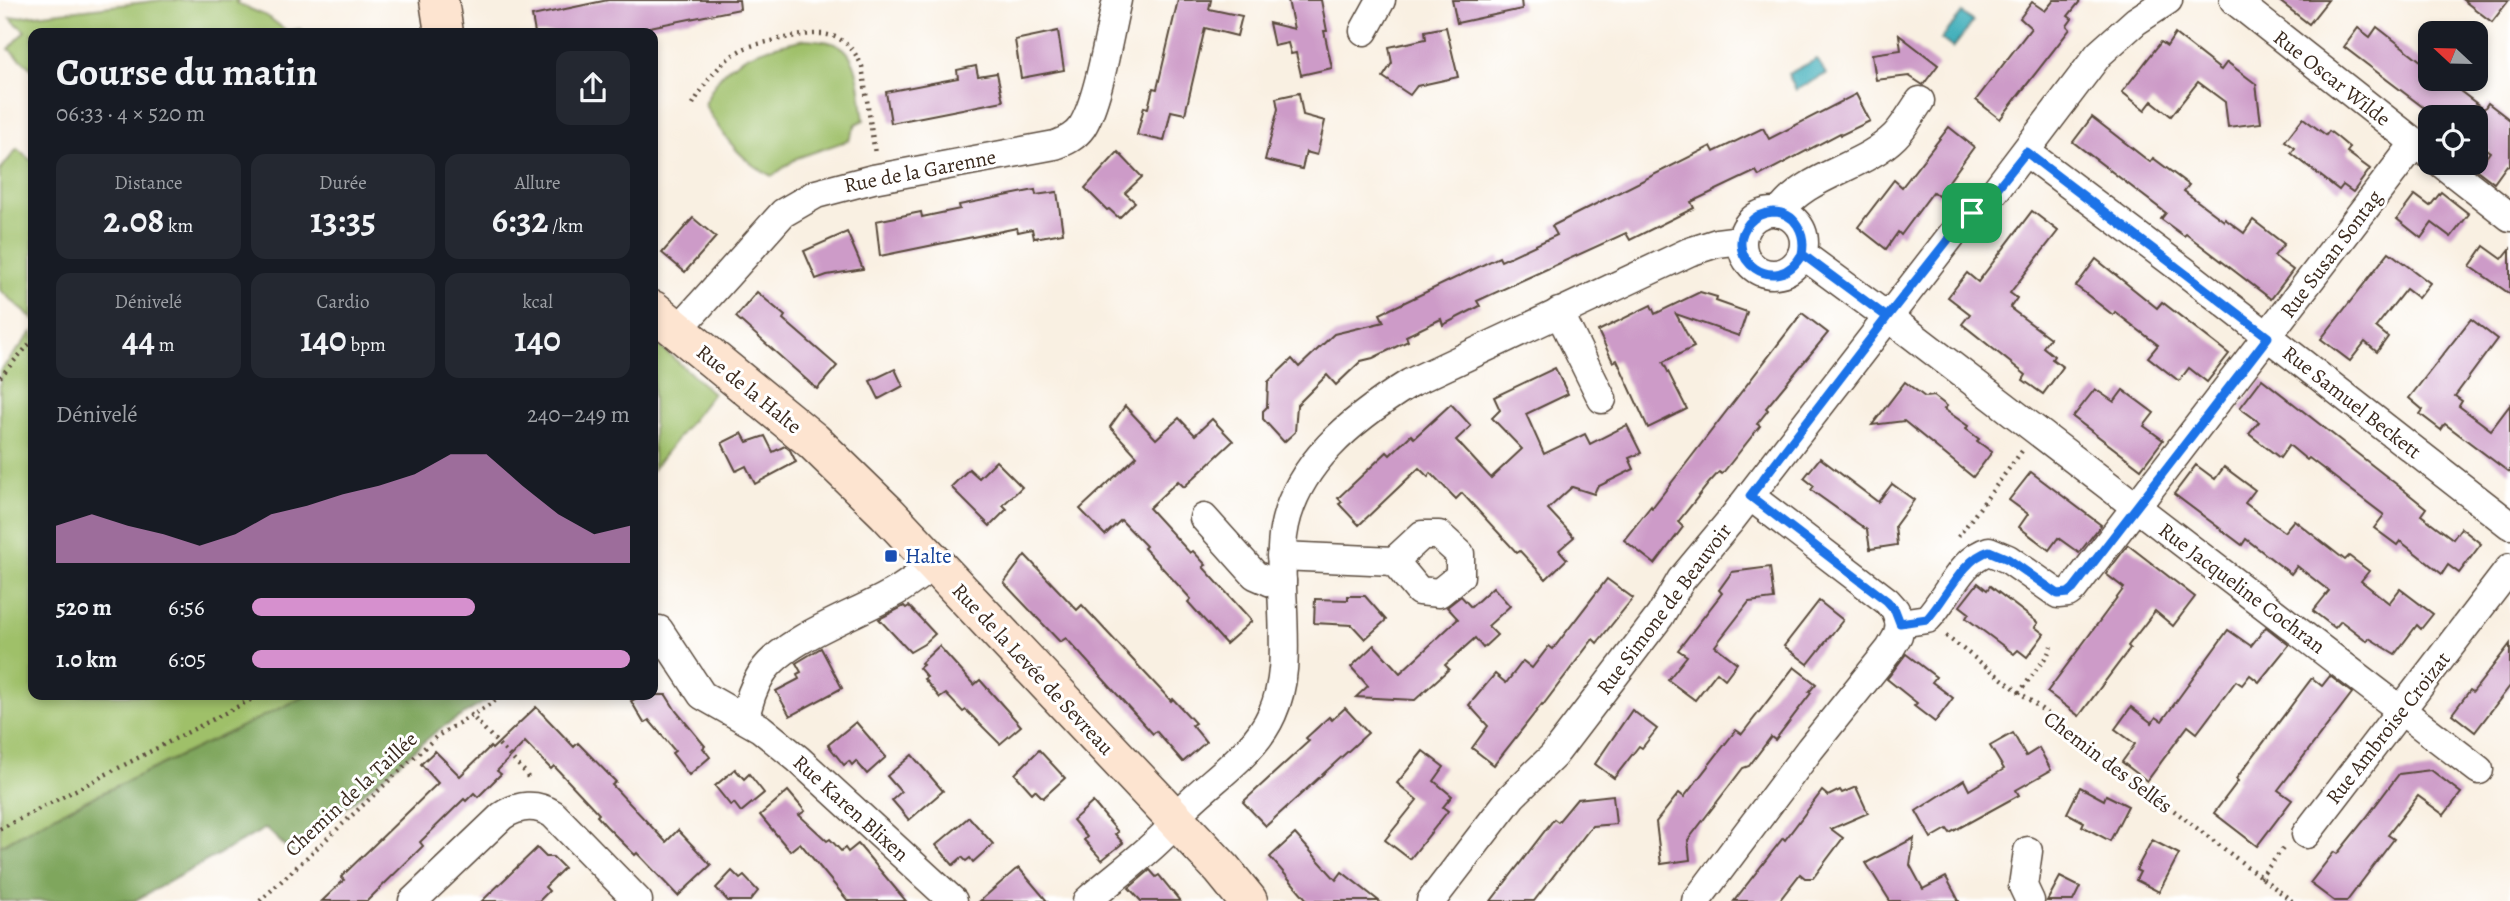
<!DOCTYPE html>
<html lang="fr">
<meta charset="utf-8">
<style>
body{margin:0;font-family:Alegreya,serif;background:#242831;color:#f1f3f6;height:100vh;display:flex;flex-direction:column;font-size:26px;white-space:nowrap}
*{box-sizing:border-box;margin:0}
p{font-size:23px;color:#9ea1a6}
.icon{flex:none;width:38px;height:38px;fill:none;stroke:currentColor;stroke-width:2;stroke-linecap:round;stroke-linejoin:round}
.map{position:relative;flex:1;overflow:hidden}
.panel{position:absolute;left:28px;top:28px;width:630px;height:672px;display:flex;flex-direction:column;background:#171b24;border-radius:14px;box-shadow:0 4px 10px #0003}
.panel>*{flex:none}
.needle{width:46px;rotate:292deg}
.controls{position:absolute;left:2418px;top:21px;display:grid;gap:14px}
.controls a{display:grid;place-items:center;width:70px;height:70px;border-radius:14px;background:#171b24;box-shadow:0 4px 10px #0003;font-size:35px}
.pin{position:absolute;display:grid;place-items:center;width:60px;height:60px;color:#fff;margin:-30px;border-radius:14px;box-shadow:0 4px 10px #0006}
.round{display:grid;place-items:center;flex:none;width:74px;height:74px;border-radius:14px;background:#242831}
.overview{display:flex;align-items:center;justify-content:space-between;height:119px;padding:0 28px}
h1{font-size:38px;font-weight:700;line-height:52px}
.figures{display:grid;grid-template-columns:repeat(3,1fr);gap:10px;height:119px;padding:7px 28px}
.figures div{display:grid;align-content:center;border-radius:14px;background:#242831;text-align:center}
.figures b{font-size:35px;font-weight:700}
.figures small{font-size:19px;font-weight:400}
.figures p{font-size:19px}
.chart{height:196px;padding:14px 28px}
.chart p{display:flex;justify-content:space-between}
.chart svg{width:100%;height:126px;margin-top:7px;fill:#d690ce;opacity:.7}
ul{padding:0 28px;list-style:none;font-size:23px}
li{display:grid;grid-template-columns:112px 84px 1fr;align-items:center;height:52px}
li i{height:18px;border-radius:9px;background:#d690ce}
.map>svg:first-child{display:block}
.green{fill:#9fc069;stroke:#6d7544;stroke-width:2}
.forest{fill:#7fa65d;stroke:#5d683e;stroke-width:2}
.water{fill:#3dadb9;stroke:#3c6c6c;stroke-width:2}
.building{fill:#cd9bc8}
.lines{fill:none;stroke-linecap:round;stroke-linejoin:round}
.street-casing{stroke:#58483b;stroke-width:31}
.secondary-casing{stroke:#58483b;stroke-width:41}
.path{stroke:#58483b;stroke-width:4.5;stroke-dasharray:2 5;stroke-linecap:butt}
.street{stroke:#fff;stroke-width:28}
.secondary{stroke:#fde4d0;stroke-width:38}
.route-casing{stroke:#fff;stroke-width:14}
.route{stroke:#1a73e8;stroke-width:9}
.transit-dot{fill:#1a4fb4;stroke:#fff;stroke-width:2.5}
.labels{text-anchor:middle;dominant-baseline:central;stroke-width:6;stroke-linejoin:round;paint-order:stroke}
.street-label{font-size:21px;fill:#3b2a1e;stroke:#fff}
.transit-label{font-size:21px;fill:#164399;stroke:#fff;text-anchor:start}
</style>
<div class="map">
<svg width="2510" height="901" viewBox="0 0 2510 901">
<rect width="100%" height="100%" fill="#fff"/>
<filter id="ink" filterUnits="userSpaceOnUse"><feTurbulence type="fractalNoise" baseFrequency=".0143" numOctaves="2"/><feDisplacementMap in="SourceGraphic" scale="14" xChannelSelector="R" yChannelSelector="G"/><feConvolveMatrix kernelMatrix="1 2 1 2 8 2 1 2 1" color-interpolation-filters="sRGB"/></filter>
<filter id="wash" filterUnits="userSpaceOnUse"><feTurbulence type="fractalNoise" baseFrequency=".00686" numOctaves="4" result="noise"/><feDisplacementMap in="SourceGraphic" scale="28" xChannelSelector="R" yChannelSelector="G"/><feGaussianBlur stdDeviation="1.57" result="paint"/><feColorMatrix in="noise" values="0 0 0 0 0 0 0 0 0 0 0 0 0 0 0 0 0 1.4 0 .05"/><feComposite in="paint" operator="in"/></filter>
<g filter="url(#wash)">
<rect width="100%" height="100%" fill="#f9f0e2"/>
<!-- green -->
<g class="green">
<polygon points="162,0 238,0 236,3 267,16 287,31 300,29 305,33 33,33 33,70 9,49 25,31 10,18"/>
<path d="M805,39C816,40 828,40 838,45C861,55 860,98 864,120L856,124L849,140L797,158L772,176C743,164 720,132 705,105C721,56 761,49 805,39Z"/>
<polygon points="17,149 33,162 33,319 0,290 0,170"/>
<polygon points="33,331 33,695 308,695 60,813 0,846 0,371"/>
<polygon points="653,340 713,393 653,469"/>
</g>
<!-- forest -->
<polygon class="forest" points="308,695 496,695 438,730 292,853 266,828 134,901 0,901 0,846 60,813"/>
<!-- water -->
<g class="water">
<polygon points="1962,13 1973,22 1953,48 1941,39"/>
<polygon points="1817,59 1826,74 1796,90 1788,74"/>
</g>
<g id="blocks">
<!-- building -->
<g class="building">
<polygon points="608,0 739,0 740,9 620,33 535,33 532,16"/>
<polygon points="1178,0 1211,0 1209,9 1242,16 1237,36 1205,28 1185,114 1171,111 1164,141 1137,135 1144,107 1148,108 1153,88 1157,89"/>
<polygon points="1288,0 1321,0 1327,31 1324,31 1332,68 1301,75 1296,53 1291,54 1288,43 1274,46 1269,23 1294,29"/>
<polygon points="1452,0 1521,0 1522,9 1457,23"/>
<polygon points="2054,0 2081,0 2068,16 2072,19 2067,26 2070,29 2000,119 1976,100 2031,28 2020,18 2032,2 2045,11"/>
<polygon points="2278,0 2328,0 2309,24"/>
<polygon points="2463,0 2509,0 2492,22"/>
<polygon points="1446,27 1458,77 1417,86 1410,95 1383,77 1392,63 1389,47 1426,39 1425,31"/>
<polygon points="2377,27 2431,69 2431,79 2444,79 2484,109 2488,103 2510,120 2510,167 2507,165 2494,183 2477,170 2490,152 2476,142 2476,117 2436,117 2344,47 2358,28 2370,37"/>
<polygon points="1058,31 1064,70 1021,78 1015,40"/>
<polygon points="2175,34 2221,70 2227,62 2256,84 2261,123 2228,127 2225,102 2198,82 2171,116 2152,101 2145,110 2122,92 2161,42 2167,46"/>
<polygon points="1899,35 1938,65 1923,85 1909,76 1876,80 1872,54 1901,50"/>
<polygon points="976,66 978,76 997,73 1003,101 891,123 886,92 958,78 957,70"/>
<polygon points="1299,93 1303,115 1325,121 1317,155 1306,152 1302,169 1265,160 1278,109 1276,98"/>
<polygon points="1856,94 1870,121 1841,135 1840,133 1759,176 1756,171 1691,202 1694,208 1630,240 1626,233 1477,301 1480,306 1443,325 1441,319 1406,336 1408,341 1373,358 1361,361 1336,385 1327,375 1297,405 1295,432 1284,442 1263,419 1263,411 1267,407 1268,382 1292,359 1299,367 1334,334 1384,322 1380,314 1499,257 1501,261 1557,235 1552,226 1711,146 1714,152 1763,128 1769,139"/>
<polygon points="2092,117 2150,162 2153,158 2189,185 2184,191 2224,221 2225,219 2244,233 2253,220 2284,244 2274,256 2293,270 2271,299 2186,234 2184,236 2161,219 2166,213 2073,142"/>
<polygon points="2303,118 2326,135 2329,131 2337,137 2350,148 2347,152 2370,169 2353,192 2343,185 2339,190 2291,153 2295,148 2285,141"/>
<polygon points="1949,127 1974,147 1938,196 1933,192 1901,235 1898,232 1886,249 1858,227 1894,180 1902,187"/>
<polygon points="1118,152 1142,177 1125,193 1135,202 1119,218 1109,209 1107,210 1085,188"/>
<polygon points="1035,190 1036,195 1057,192 1063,233 1034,238 1032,229 1018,232 1017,228 880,256 876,221 921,212 922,217 960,209 959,205"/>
<polygon points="2441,192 2469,214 2451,237 2432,223 2421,238 2397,219 2415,195 2430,206"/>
<polygon points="2032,211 2058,231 2010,293 2017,298 2010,308 2050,338 2043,347 2054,356 2052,359 2063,367 2043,394 2023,380 2026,375 1962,324 1970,314 1948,297 1967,273 1978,282"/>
<polygon points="693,218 716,237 685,272 662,253"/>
<polygon points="847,232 863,269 827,275 816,279 804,251"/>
<polygon points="2484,246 2502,259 2510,249 2510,294 2470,266"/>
<polygon points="2389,252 2430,283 2418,298 2406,289 2376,327 2388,337 2377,352 2365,342 2350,361 2321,339"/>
<polygon points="2096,259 2157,308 2162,302 2229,354 2207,382 2189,368 2179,381 2148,357 2158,345 2115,312 2113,315 2076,286"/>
<polygon points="757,292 785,316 783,319 837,366 817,389 736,317"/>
<polygon points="1700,292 1717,297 1716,301 1747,312 1739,336 1676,314 1694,347 1663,362 1687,409 1648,428 1617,360 1613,362 1598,331 1651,305 1655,314"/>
<polygon points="1802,313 1828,333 1766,408 1768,410 1757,424 1760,426 1722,474 1719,472 1709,483 1678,522 1683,527 1655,564 1624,540 1651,506 1652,508"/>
<polygon points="2471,319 2497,339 2455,396 2462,401 2459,406 2491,430 2510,405 2510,473 2445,424 2441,430 2420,414 2423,410 2409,398"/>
<polygon points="1555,368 1568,394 1526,414 1544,454 1585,434 1590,444 1627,425 1641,453 1629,458 1634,469 1597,487 1594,494 1572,487 1548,509 1574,537 1559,550 1567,559 1546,579 1520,551 1517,553 1462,493 1456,499 1431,473 1428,477 1419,468 1359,525 1339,504 1342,502 1338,498 1387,452 1390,455 1411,435 1414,438 1451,404 1471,426 1456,440 1491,478 1522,449 1492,418 1500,410 1494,397"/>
<polygon points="895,369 903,386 879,399 870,381"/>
<polygon points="2262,379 2400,487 2426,508 2421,515 2453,539 2461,528 2481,544 2459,573 2448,565 2442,574 2400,541 2397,545 2374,528 2384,515 2309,458 2307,460 2289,445 2280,458 2249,434 2259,422 2240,408"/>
<polygon points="1905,382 1925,397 1934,396 1947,406 1944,409 1968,426 1966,429 1979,439 1977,441 1992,452 1973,477 1904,421 1872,425"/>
<polygon points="2095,389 2114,402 2123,390 2154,413 2144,426 2163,440 2141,469 2073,417"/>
<polygon points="1125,406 1156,439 1179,418 1195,435 1212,419 1233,441 1184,487 1178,481 1149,508 1190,553 1193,551 1206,565 1203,567 1252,621 1226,644 1188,602 1191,599 1144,548 1146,546 1121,520 1105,535 1080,509 1137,456 1110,427"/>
<polygon points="742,433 747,442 765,436 773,452 785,446 790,450 796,462 755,484 746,466 736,471 722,443"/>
<polygon points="1820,458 1878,502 1892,484 1914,500 1895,526 1897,545 1870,549 1867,530 1811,490 1814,486 1804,478"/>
<polygon points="996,461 1022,487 1003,505 1007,509 990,526 951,487 969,469 979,478"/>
<polygon points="2196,465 2215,479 2224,467 2255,490 2245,503 2284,532 2294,520 2345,560 2349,556 2369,571 2361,581 2389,603 2400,589 2433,614 2421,629 2417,625 2395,654 2369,638 2367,641 2341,621 2335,628 2313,611 2329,591 2297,566 2291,574 2246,539 2242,545 2174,494"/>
<polygon points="2031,472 2101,525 2079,553 2058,538 2049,550 2019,527 2028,514 2009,500"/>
<polygon points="2128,545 2195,597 2173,626 2155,611 2128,646 2130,648 2079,716 2047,692 2124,588 2106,574"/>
<polygon points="1025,555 1077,610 1082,605 1171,701 1173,699 1195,723 1192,725 1206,742 1183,762 1156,731 1153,734 1066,638 1060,642 1004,583"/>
<polygon points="1770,567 1774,599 1749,602 1715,646 1737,663 1725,679 1717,672 1695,700 1668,680 1687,656 1678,650 1722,593 1719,590 1732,572"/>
<polygon points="1607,579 1633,598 1597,643 1593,639 1543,705 1542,704 1494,765 1472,748 1488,726 1469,705 1495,674 1506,683 1523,661 1532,668 1549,646 1553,649"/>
<polygon points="1978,583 1987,590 1990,586 2038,623 2035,627 2044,634 2027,657 2018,650 2014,654 1966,618 1969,613 1960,606"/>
<polygon points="1493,587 1510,606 1488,626 1497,635 1483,648 1475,638 1445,665 1449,669 1415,700 1356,697 1368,686 1351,667 1374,645 1400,673 1458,619 1447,607 1461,596 1471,607"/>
<polygon points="1348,596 1365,596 1386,620 1365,639 1352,625 1314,623 1315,599 1348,600"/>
<polygon points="1819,601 1843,620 1808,664 1784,646"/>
<polygon points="904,606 906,608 909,606 935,634 924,644 910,652 879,619"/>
<polygon points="2266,627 2289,645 2259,682 2250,675 2242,685 2236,681 2197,733 2188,726 2147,781 2122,762 2135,744 2115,729 2131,707 2152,723 2156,717 2162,721 2228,630 2251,646"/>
<polygon points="2510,644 2510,686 2475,732 2452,714 2470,690 2473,692"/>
<polygon points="939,646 974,685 980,680 1021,726 1000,744 966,710 963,712 946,694 940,698 924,679 927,677 919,668 923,665 921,663"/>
<polygon points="821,648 842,688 790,716 776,691 799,679 797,674 801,672 796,663"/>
<polygon points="1906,654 1936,677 1932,682 1953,698 1935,722 1914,706 1917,703 1887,679"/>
<polygon points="1794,667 1816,684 1809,692 1811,693 1775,740 1771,737 1749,766 1743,768 1688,840 1690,860 1661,864 1656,822 1679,793 1684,797 1736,730 1742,734"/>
<polygon points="2330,676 2352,693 2278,790 2292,800 2257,846 2214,813 2238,781 2236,779 2312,678 2322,686"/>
<polygon points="642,695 666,695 676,711 705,746 703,748 710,757 689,775 672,753 675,751 649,720 644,723 631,701"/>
<polygon points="536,707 574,747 578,743 616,782 612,785 666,842 678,830 711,865 678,896 637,853 635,855 606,826 597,816 599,814 554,766 551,769 525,742 497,771 501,774 478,797 474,793 466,801 464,799 420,842 423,846 367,901 322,901 344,880 341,877 438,783 421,764 435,751 460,776 490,747 492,749"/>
<polygon points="1345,708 1368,733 1266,826 1243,802 1309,741 1306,738 1329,717 1332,720"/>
<polygon points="1632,710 1657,729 1642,748 1639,746 1614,778 1595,764"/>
<polygon points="856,722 886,757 867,774 856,761 852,765 849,761 844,765 828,745"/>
<polygon points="2013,733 2026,756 2039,748 2051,770 2016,790 2019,795 1950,833 1947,829 1931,838 1916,811 1964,780 1969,790 2004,769 1990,746"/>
<polygon points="1039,750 1065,778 1043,798 1035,790 1032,793 1015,774"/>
<polygon points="1423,751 1444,767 1434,781 1452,796 1443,807 1448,811 1410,859 1385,840 1417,800 1397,783"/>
<polygon points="912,755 943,791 909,820 892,800 901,792 887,776"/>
<polygon points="735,769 744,779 749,774 764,793 741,812 734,803 731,806 715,786"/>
<polygon points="2431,770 2461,793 2444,815 2418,796 2388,835 2394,839 2347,901 2334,901 2310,883 2334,852 2337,854 2366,818 2399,774"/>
<polygon points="1856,787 1868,813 1831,829 1843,838 1813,878 1805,878 1800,874 1779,901 1734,901 1783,838 1785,840 1822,791 1828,796 1840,790 1842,793"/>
<polygon points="2080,787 2104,800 2106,795 2128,806 2110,841 2082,826 2084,822 2067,813"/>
<polygon points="788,791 805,811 799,815 827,841 830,839 841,851 845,848 848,852 858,844 906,901 848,901 800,843 790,851 760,815"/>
<polygon points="1613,795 1616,824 1592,826 1534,901 1491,901 1554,819 1558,822 1577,799"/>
<polygon points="1093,802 1118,832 1115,834 1123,843 1102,860 1084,840 1087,837 1073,820"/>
<polygon points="969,817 993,844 973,862 970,858 966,861 962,857 953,865 936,845"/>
<polygon points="1295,834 1336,880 1342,872 1379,901 1308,901 1270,857"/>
<polygon points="1914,838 1910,865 1923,889 1946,877 1959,901 1890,901 1866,863"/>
<polygon points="2152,840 2179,854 2159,892 2136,880 2140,872 2136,870"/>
<polygon points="537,848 546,857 553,857 564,868 545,887 549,891 539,901 482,901"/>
<polygon points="1019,868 1047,901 980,901 1015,870"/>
<polygon points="1150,870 1156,877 1159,875 1180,901 1141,901 1129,888"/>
<polygon points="732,871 740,879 744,876 758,891 750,901 728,901 716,888"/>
<polygon points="2060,877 2080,887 2073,901 2047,901"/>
</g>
</g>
</g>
<g filter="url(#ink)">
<use href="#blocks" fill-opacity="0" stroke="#58483b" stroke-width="2"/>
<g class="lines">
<defs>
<g id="street">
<polyline points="2234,0 2429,154"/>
<polyline points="1364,31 1381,0"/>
<polyline points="2026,152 2184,271 2510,525"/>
<polyline points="2441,163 2510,217"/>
<circle cx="1773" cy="243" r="31"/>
<path d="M1779,213C1806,174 1862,169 1895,136C1905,126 1912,112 1920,101"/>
<polyline points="1802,254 1912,335 2479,770"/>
<polyline points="1559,312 1602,399"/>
<path d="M677,331L783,213L816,194L873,179L1055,145C1066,141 1075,137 1082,127C1099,100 1109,33 1117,0"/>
<polyline points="1750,496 1887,601 1895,610 1900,623"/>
<polyline points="1204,518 1255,575 1271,582 1282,581"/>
<polyline points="1281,556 1394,561 1419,591 1439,593 1460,576 1460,554 1439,535 1422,535 1394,561"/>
<path d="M1900,623L1927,619C1947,599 1960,559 1989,551L2008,559L2058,594L2068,593L2073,589L2415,143"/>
<polyline points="659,630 702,695 760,728 798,759 953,901"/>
<path d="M745,719C748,703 753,687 762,673C785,638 858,614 895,592C909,584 922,573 935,564"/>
<polyline points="2306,834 2510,568"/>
<polyline points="2028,851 2023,886 2030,901"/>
<path d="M413,901L502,816C518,805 536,803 553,814L638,901"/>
<path d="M1087,901C1113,878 1143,857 1167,832C1176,823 1180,811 1189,803C1217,776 1256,751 1272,714C1287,681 1284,646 1283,610C1282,586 1280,561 1283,536C1292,466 1354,418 1410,383L1689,252L1717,243L1741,240"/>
<polyline points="1431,901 1512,796 1553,756 1660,616 1681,580 1731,520 1954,232 1995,191 2099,54 2136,21 2168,0"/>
<polyline points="1696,901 1810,749 1890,649 1898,635 1900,623"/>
</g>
<g id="secondary">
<polyline points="439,0 444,33"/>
<polyline points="653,310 813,441 887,513 1222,869 1248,901"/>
</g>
</defs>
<!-- street casing -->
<use href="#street" class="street-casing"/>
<!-- secondary casing -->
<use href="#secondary" class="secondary-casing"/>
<!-- path -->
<g class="path">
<path d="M693,104C705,83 721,60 743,49C754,44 769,42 780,39C817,32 843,26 862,66L875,154"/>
<polyline points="0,377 33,340"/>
<polyline points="1958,537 2022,451"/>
<polyline points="1946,636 2292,901"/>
<polyline points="2019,693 2048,654 2051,646"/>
<polyline points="470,714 525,772 530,781"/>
<polyline points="0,829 260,695"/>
<polyline points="2260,878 2285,846"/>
<polyline points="260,901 436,737 505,695"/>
</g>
<!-- street -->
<use href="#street" class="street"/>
<!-- secondary -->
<use href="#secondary" class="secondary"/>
</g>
</g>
<g class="lines" filter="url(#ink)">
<defs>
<path id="route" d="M1972,213L1954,232L1887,317L1802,254C1777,300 1720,257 1749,223C1755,216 1763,213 1773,212C1796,212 1806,234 1802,254L1887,317L1750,496L1887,601L1895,610L1900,623L1927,619C1946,599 1962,559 1989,551L2008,559L2058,594L2068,593L2073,589L2268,337L2026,152L1995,191L1972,213"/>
</defs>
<!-- route casing -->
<use href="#route" class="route-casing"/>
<!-- route -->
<use href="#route" class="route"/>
</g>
<!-- markers -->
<rect class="transit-dot" x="884" y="549" width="14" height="14" rx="3.5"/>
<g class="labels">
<!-- street labels -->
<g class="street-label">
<text transform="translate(2332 78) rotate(38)">Rue Oscar Wilde</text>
<text transform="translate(920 171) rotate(-11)">Rue de la Garenne</text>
<text transform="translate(2331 254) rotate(-53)">Rue Susan Sontag</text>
<text transform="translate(749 389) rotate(39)">Rue de la Halte</text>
<text transform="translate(2352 402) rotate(38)">Rue Samuel Beckett</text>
<text transform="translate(2242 588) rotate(37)">Rue Jacqueline Cochran</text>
<text transform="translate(1664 609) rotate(-53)">Rue Simone de Beauvoir</text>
<text transform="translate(1033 669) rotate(47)">Rue de la Levée de Sevreau</text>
<text transform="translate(2388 728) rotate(-52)">Rue Ambroise Croizat</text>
<text transform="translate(2108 762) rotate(37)">Chemin des Sellés</text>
<text transform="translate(351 794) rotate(-43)">Chemin de la Taillée</text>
<text transform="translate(851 808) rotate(42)">Rue Karen Blixen</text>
</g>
<!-- transit labels -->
<g class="transit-label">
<text x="905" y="556">Halte</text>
</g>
</g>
</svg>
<div class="controls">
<a><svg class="needle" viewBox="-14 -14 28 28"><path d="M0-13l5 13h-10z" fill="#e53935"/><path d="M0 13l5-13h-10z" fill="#9ea1a6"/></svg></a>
<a><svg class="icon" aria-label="locate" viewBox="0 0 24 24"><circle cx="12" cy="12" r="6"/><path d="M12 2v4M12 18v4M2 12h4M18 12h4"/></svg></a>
</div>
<div class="pin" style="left:1972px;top:213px;background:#1e9e55"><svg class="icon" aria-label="arrive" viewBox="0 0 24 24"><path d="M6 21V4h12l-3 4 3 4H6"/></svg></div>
<section class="panel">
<div class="overview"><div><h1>Course du matin</h1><p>06:33 · 4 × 520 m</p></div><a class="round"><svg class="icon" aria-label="share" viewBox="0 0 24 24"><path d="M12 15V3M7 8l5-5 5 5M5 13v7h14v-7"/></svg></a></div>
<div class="figures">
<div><p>Distance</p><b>2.08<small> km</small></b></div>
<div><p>Durée</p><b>13:35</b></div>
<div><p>Allure</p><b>6:32<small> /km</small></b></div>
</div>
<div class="figures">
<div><p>Dénivelé</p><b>44<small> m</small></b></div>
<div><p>Cardio</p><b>140<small> bpm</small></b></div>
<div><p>kcal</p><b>140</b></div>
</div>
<div class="chart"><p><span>Dénivelé</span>240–249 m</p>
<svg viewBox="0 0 160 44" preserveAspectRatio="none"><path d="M0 44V31L10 27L20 31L30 34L40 38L50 34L60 27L70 24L80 20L90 17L100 13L110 6L120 6L130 17L140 27L150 34L160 31V44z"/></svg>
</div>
<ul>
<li><b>520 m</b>6:56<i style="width:59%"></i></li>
<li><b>1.0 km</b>6:05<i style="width:100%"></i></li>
</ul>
</section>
</div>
